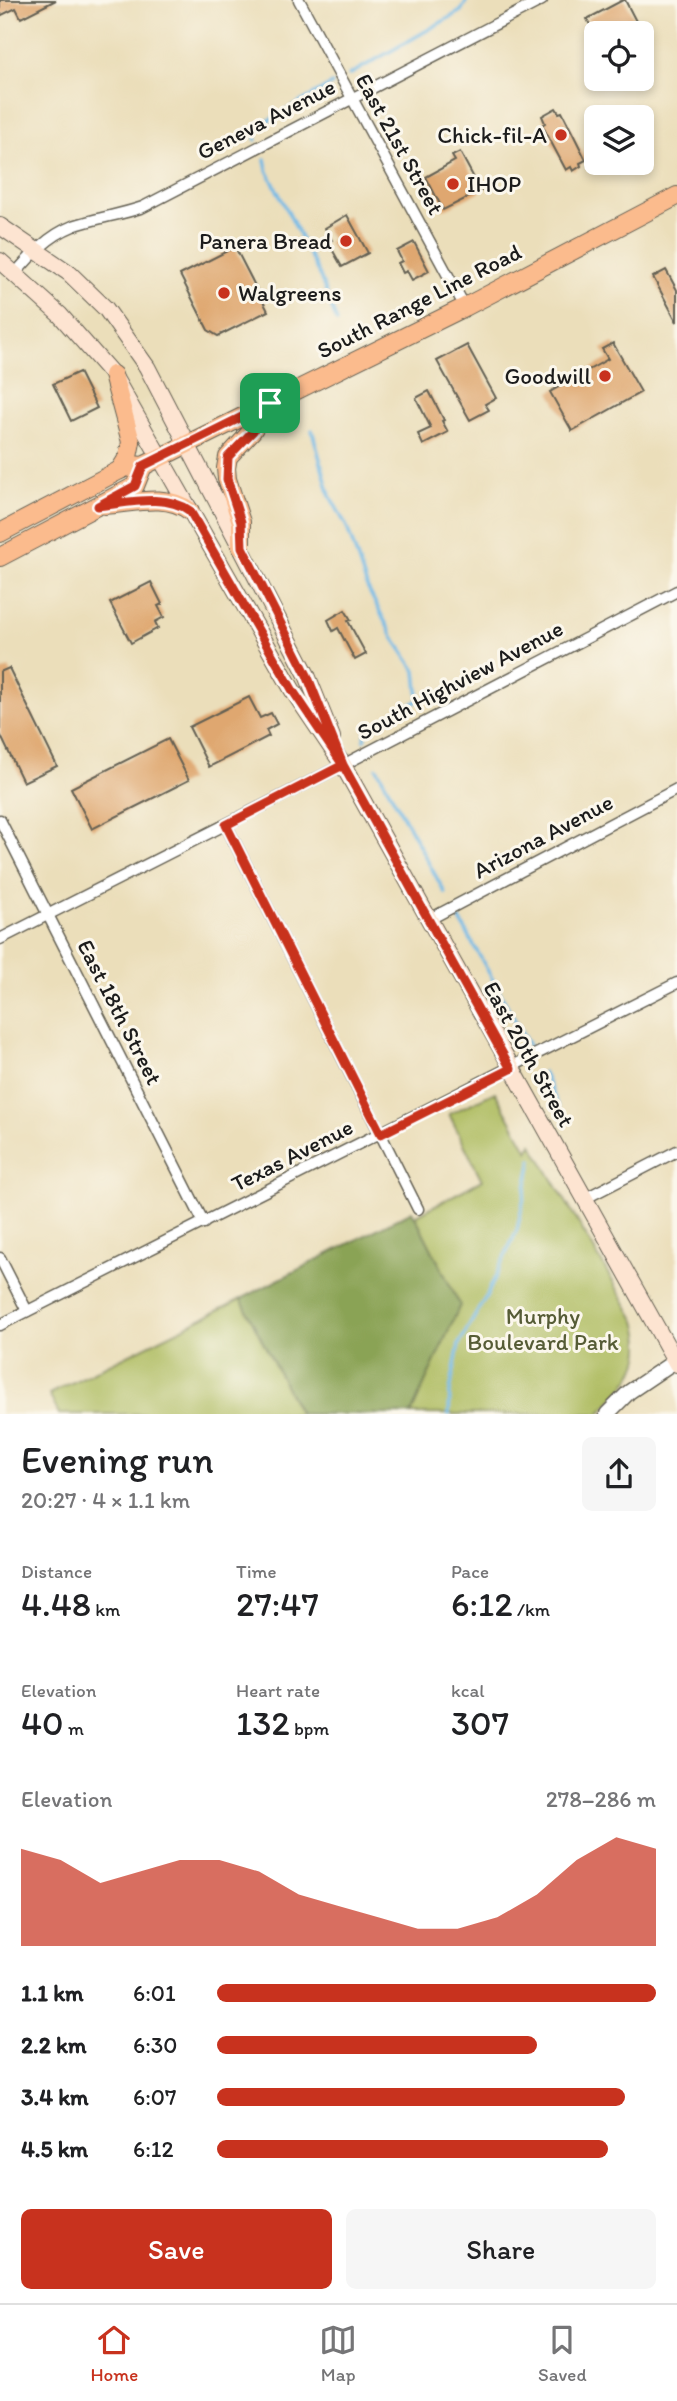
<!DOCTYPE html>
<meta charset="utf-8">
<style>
body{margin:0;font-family:Itim,sans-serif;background:#f6f6f6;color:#202124;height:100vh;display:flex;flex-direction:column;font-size:26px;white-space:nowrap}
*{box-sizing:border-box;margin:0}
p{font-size:23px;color:#757577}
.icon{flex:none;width:38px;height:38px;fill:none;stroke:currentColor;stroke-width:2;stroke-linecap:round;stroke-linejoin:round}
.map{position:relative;height:1414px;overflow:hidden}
.panel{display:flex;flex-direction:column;background:#fff;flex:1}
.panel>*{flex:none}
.tools{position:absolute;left:584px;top:21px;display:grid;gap:14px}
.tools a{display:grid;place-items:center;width:70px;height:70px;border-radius:10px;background:#fff;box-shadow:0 4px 10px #0003;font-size:35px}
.pin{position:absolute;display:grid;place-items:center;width:60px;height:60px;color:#fff;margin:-30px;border-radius:14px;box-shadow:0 4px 10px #0006}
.round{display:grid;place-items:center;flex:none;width:74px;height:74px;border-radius:10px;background:#f6f6f6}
.summary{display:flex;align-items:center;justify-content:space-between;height:119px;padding:0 21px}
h1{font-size:38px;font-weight:600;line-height:52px}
.figures{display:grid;grid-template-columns:repeat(3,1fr);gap:10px;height:119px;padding:7px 21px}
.figures div{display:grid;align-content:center}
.figures b{font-size:35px;font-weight:600}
.figures small{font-size:19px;font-weight:400}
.figures p{font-size:19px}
.chart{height:196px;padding:14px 21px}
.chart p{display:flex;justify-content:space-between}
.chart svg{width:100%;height:126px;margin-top:7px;fill:#c8321e;opacity:.7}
.primary-button{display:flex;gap:14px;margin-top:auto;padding:14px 21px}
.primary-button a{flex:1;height:80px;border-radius:10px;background:#c8321e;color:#fff;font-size:28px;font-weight:600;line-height:80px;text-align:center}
.primary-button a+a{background:#f6f6f6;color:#202124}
ul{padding:0 21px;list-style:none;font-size:23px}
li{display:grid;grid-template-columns:112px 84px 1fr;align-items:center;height:52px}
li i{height:18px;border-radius:9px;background:#c8321e}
.dock{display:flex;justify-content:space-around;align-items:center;height:98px;border-top:2px solid #e0e0e0;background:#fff;font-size:19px;color:#757577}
.dock a{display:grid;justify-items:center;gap:4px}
.dock .active{color:#c8321e}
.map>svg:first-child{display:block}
.green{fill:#adbb5e;stroke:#646c3d;stroke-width:2}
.forest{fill:#8aa355;stroke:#536038;stroke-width:2}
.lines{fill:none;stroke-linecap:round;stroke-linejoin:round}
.stream{stroke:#6db8e6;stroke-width:3.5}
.building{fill:#dfa76f}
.minor-casing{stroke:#646053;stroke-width:13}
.tertiary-casing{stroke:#646053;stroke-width:17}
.secondary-casing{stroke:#646053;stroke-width:18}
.primary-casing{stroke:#646053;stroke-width:20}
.minor{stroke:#fff;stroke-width:10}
.tertiary{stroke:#fff;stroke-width:14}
.secondary{stroke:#fde4d1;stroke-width:16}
.primary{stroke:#fbbb8d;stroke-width:18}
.route-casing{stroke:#fff;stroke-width:14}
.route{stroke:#c8321e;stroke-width:9}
.poi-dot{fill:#c8321e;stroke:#fbf7ec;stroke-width:2.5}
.labels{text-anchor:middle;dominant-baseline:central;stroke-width:6;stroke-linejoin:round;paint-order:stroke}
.street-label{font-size:23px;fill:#1c1c1c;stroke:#fbf7ec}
.poi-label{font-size:23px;fill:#1c1c1c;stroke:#fbf7ec;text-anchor:end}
.park-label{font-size:23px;fill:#565c36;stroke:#fbf7ec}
</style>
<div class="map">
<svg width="677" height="1414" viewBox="0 0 677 1414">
<rect width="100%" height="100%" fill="#fbf7ec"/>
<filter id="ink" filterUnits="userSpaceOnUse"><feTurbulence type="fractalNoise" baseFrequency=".0143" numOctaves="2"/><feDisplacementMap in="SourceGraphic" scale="14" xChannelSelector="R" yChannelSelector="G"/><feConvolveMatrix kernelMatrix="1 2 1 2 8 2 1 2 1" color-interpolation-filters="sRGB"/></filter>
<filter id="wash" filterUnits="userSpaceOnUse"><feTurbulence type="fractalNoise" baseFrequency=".00686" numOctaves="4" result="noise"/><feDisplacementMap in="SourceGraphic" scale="28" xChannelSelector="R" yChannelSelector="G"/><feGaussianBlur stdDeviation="1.57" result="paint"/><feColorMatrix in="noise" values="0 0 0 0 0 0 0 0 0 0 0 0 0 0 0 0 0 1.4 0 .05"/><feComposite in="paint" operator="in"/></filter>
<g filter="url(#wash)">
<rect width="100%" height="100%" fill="#ebdeba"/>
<!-- green -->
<g class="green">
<path d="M495,1092L528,1151L532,1144L636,1321C650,1366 627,1383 599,1414H411L460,1305L415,1216L482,1180L449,1114Z"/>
<polygon points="241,1299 300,1414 59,1414 49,1394"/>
</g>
<!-- forest -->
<polygon class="forest" points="412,1211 460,1305 411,1414 300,1414 241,1299"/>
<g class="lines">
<!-- stream -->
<g class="stream">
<polyline points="349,75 461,11 467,0"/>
<polyline points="256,140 256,133 261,125 332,84"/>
<polyline points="265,159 267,170 320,276 337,322"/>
<polyline points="312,430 330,496 347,527 367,587 393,637 416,671 419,700 367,730 364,740"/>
<polyline points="377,768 445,893"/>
<polyline points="459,918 529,1046"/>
<polyline points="543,1072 559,1108"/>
<polyline points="449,1414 450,1391 459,1344 488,1293 517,1230 532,1160"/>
</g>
</g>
<g id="blocks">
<!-- building -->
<g class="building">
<polygon points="0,0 56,0 21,18 16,8 0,16"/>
<polygon points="623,0 625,0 640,29 632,33 594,33 587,19"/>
<polygon points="556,108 559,113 562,112 586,160 580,163 581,166 573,171 571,167 566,170 542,125 545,123 542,116"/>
<polygon points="460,152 481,191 443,210 426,177 455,161 452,156"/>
<polygon points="347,215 368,253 342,267 328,242 332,240 325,228"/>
<polygon points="414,242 429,271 412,280 407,271 403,273 398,263 402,261 397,251"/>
<polygon points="235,247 268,311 218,336 208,330 180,275"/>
<polygon points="666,270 677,290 677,322 653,277"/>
<polygon points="613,343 641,392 572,431 550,392 608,359 602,349"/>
<polygon points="467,345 496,398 485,404 489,410 470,420 437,361"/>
<polygon points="79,372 97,408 71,421 53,384"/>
<polygon points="429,391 444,420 442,421 448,432 423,445 418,434 431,428 416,398"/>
<polygon points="151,582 162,604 158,606 164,617 155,622 158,628 131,643 110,603"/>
<polygon points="345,610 351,620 348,621 366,654 355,660 338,628 333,631 328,620"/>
<polygon points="9,668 57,766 23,782 0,734 0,672"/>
<polygon points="249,697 260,718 271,713 277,724 266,730 269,736 209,767 189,727"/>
<polygon points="168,739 189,780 92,829 71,788"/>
</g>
</g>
</g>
<g filter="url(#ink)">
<use href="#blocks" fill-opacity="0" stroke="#646053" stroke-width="2"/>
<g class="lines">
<defs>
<g id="minor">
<polyline points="299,0 465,307"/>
<path d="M14,275C31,255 48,236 73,226C96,218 120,215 143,207L542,0"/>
<polyline points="0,820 204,1223"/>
<polyline points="226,825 418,1209"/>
<polyline points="428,920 677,789"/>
<polyline points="0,939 343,765 677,591"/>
<polyline points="584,1199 677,1151"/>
<polyline points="0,1258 27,1311"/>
<polyline points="0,1325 677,983"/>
</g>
<polyline id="tertiary" points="607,1414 629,1392 675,1361"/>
<g id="secondary">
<polyline points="0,226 69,273 106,309 147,367 307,675 332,737"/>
<polyline points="0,261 60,315 113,375 293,691 343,765 677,1364"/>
</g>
<g id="primary">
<polyline points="113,375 131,442 128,457 120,470"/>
<path d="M105,505C134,503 166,493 190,511"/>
<polyline points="0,533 120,470 132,465 143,466 465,307 677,196"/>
<polyline points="241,547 241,522 227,479 226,468 228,457 252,431 269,403"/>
<polyline points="0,557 135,486 143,466"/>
</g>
</defs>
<!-- minor casing -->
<use href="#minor" class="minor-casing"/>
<!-- tertiary casing -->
<use href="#tertiary" class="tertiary-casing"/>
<!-- secondary casing -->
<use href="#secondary" class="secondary-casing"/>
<!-- primary casing -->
<use href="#primary" class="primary-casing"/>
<!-- minor -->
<use href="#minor" class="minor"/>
<!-- tertiary -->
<use href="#tertiary" class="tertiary"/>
<!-- secondary -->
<use href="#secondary" class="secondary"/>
<!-- primary -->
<use href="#primary" class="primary"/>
</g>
</g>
<g class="lines" filter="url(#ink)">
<defs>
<path id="route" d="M270,403L149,463L143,466L135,486L98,506C128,503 165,493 190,511L293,691L343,765L511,1069L381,1134L226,825L343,765L307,675L242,547L241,522L227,479L228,457L253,431L270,403"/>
</defs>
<!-- route casing -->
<use href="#route" class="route-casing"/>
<!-- route -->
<use href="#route" class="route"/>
</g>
<!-- markers -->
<g class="poi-dot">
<circle cx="561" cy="135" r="7"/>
<circle cx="453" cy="184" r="7"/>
<circle cx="346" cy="241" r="7"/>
<circle cx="224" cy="293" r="7"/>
<circle cx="605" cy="376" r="7"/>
</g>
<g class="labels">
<!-- street labels -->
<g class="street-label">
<text transform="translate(266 119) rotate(-27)">Geneva Avenue</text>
<text transform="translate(400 144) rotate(61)">East 21st Street</text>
<text transform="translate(419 301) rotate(-27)">South Range Line Road</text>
<text transform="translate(460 680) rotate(-28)">South Highview Avenue</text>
<text transform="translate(543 836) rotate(-28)">Arizona Avenue</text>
<text transform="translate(120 1012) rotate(63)">East 18th Street</text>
<text transform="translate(529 1054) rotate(61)">East 20th Street</text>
<text transform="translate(292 1155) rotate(-27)">Texas Avenue</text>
</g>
<!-- poi labels -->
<g class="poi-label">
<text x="547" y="135">Chick-fil-A</text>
<text x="467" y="184" text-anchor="start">IHOP</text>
<text x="332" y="241">Panera Bread</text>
<text x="238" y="293" text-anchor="start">Walgreens</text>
<text x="591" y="376">Goodwill</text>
</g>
<!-- park labels -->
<g class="park-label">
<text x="543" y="1316">Murphy<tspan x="543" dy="26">Boulevard Park</tspan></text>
</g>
</g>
</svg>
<div class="tools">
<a><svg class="icon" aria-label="locate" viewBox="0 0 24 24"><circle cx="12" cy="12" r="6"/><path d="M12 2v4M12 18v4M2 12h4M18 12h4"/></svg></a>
<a><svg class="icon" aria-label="layers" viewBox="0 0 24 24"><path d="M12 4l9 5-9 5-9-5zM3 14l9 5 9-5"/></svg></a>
</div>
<div class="pin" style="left:270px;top:403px;background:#1e9e55"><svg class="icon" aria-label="arrive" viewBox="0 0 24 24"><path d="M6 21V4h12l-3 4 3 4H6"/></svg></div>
</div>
<section class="panel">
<div class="summary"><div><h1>Evening run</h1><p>20:27 · 4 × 1.1 km</p></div><a class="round"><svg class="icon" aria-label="share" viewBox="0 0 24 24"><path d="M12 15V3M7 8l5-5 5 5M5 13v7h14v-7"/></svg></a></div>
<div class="figures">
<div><p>Distance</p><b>4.48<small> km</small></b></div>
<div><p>Time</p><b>27:47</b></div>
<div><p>Pace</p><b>6:12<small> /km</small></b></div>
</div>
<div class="figures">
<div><p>Elevation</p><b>40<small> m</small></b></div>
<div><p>Heart rate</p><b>132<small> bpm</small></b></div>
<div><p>kcal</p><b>307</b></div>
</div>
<div class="chart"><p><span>Elevation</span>278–286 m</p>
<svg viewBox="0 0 160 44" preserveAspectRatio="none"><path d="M0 44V10L10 14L20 22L30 18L40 14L50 14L60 18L70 26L80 30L90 34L100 38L110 38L120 34L130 26L140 14L150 6L160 10V44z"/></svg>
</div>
<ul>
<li><b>1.1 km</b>6:01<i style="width:100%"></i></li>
<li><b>2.2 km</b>6:30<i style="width:73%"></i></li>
<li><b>3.4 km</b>6:07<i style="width:93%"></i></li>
<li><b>4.5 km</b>6:12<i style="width:89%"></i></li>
</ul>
<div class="primary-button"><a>Save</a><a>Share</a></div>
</section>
<nav class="dock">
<a class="active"><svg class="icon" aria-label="home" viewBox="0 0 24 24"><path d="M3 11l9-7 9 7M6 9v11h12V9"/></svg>Home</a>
<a><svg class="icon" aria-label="map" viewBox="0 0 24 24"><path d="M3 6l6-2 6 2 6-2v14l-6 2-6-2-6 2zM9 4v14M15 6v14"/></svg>Map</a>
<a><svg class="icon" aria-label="saved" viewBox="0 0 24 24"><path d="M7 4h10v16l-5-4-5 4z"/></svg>Saved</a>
</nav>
